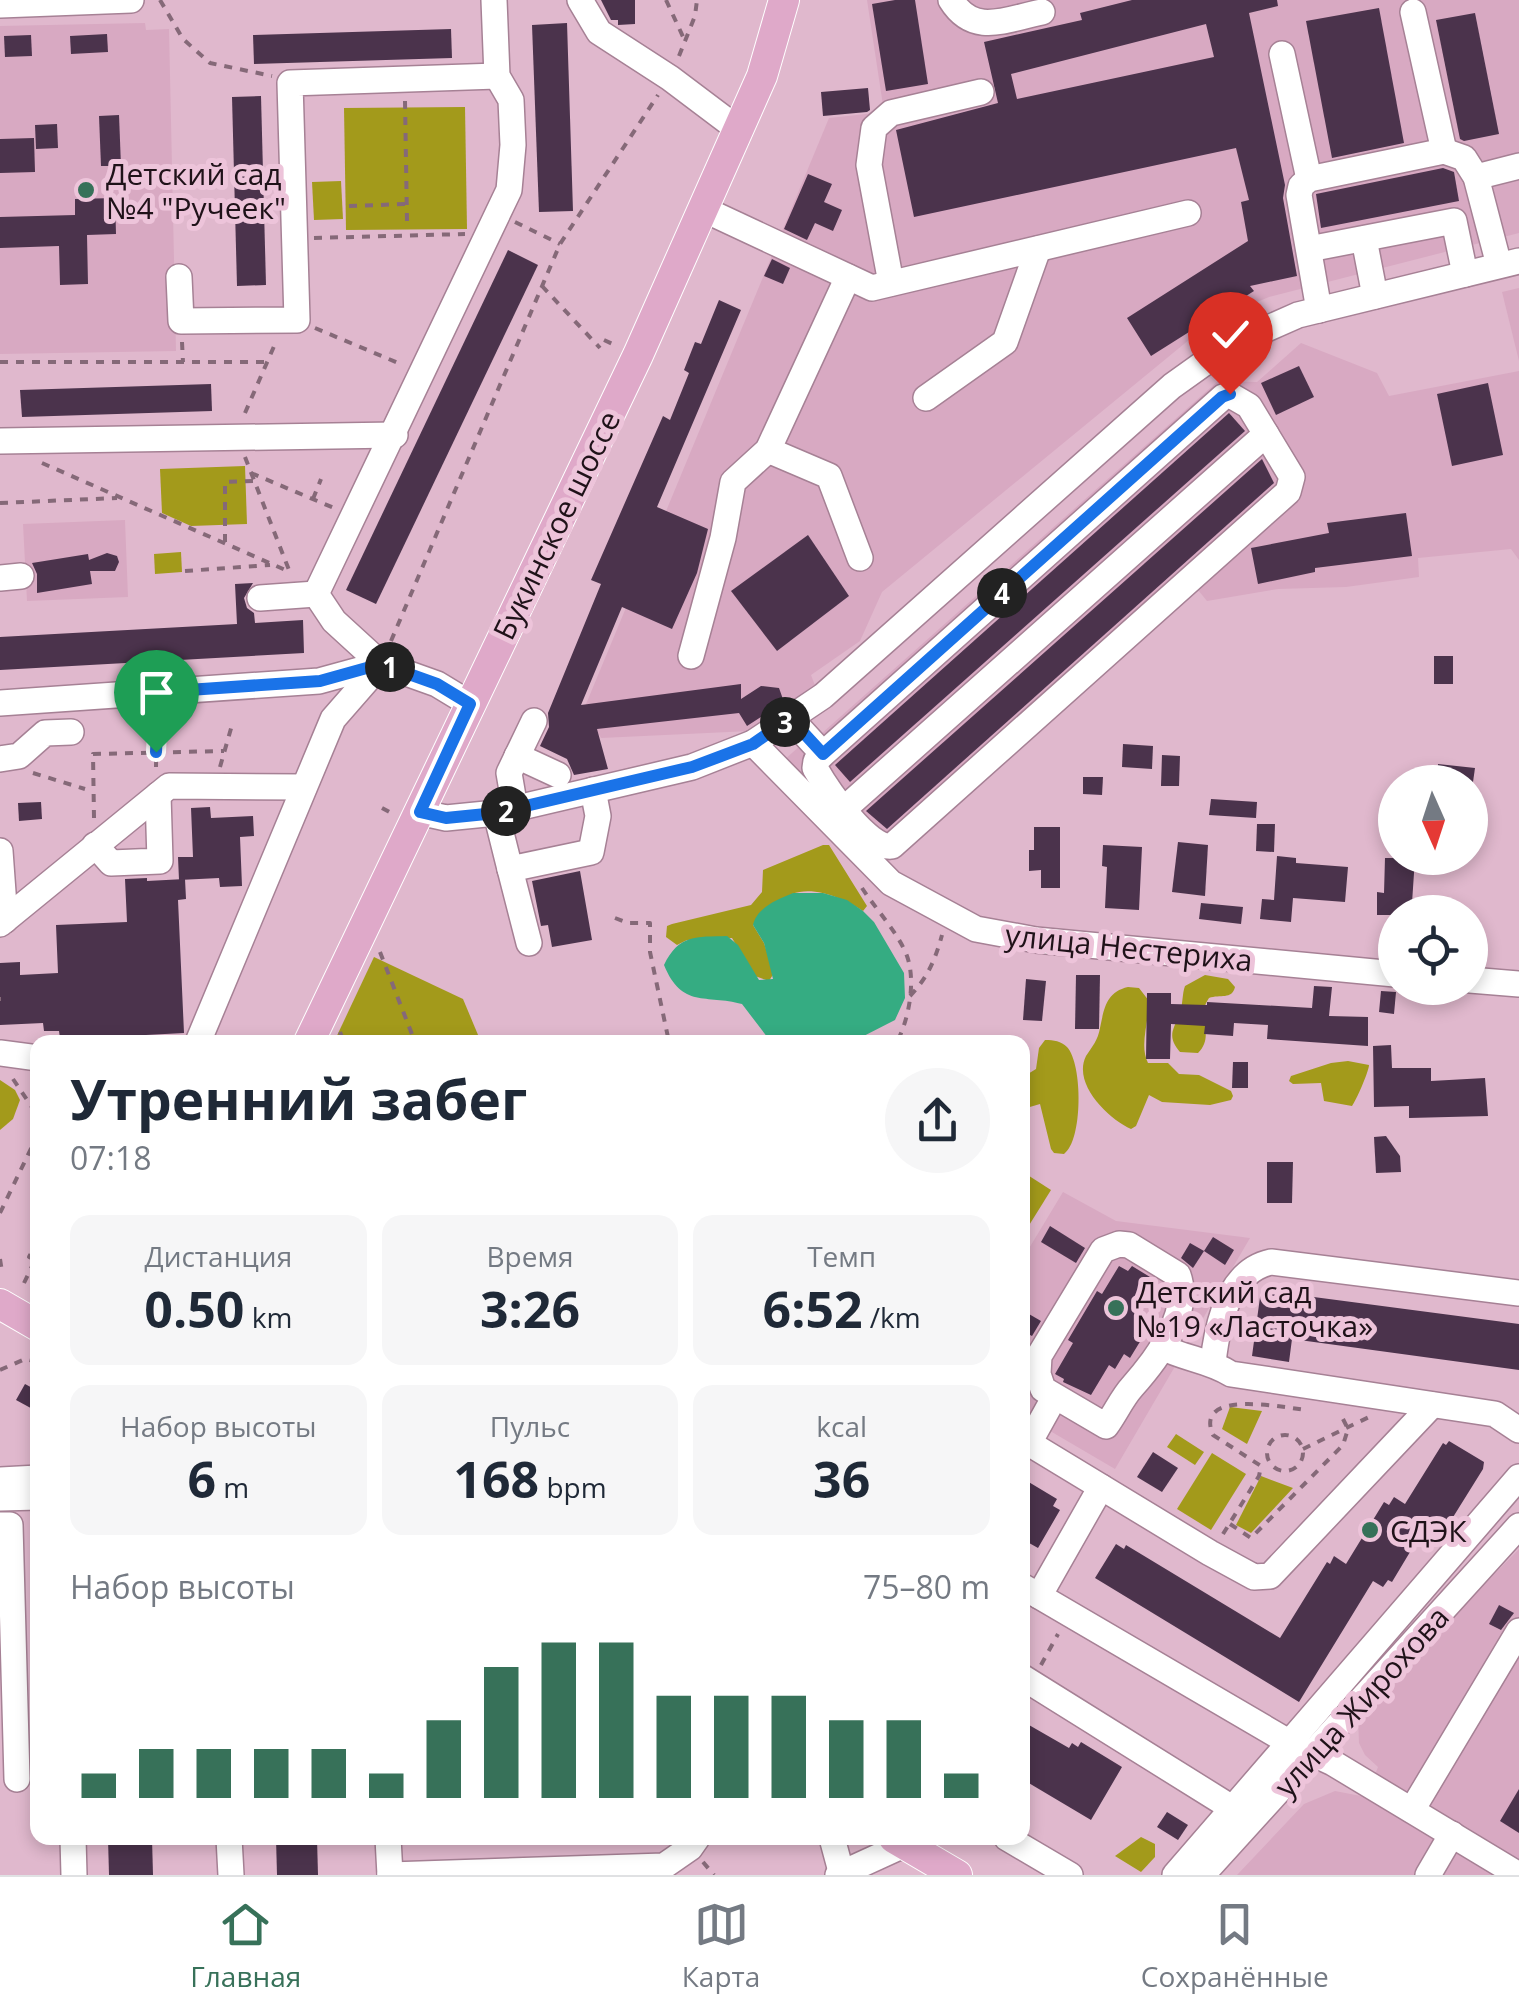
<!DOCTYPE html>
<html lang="ru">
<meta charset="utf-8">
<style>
body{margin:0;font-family:"Open Sans",sans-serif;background:#f6f6f7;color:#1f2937;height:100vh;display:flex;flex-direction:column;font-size:38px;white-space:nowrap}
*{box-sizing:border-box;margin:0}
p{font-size:32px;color:#747a83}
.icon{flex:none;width:55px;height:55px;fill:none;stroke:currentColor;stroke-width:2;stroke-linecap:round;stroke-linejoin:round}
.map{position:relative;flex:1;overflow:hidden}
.panel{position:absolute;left:30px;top:1035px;width:1000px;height:810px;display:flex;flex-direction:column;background:#fff;border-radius:20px;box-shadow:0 5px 15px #0003}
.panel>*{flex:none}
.needle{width:65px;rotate:177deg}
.buttons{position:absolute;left:1378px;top:765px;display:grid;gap:20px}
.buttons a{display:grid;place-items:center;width:110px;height:110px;border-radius:50%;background:#fff;box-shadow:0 5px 15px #0003;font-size:50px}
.pin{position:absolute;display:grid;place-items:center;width:85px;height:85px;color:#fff;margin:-102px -42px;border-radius:50% 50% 50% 0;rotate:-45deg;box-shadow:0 0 10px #0007}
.pin .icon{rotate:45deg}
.km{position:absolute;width:50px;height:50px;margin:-25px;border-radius:50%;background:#222;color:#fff;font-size:28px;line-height:50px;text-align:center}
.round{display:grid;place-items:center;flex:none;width:105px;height:105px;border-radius:52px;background:#f6f6f7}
.head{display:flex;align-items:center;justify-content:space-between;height:170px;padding:0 40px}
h1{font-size:55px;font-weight:700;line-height:75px}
.metrics{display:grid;grid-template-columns:repeat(3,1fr);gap:15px;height:170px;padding:10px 40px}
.metrics div{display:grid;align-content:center;border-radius:20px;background:#f6f6f7;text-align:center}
.metrics b{font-size:50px;font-weight:700}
.metrics small{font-size:28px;font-weight:400}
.metrics p{font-size:28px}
.chart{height:280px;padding:20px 40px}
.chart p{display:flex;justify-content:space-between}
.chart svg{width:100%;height:180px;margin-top:10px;stroke:#377159;stroke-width:6}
.tabs{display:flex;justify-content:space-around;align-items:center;height:140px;border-top:2px solid #e0e1e3;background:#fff;font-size:28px;color:#747a83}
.tabs a{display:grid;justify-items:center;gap:5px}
.tabs .on{color:#377159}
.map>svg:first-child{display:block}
.built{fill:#d8a9c2}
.green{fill:#a39a1b}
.water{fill:#35ac82}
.building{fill:#4b334c;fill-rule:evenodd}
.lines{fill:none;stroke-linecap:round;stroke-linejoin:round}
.minor-casing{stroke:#a68195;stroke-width:28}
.major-casing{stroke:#fff;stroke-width:32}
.path{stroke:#856978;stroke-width:4;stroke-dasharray:8 8;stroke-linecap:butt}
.minor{stroke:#fff;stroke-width:25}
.major{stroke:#dfa9c9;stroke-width:30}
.route-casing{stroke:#fff;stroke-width:20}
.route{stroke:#1a73e8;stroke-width:12}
.poi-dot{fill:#377159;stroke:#edc4da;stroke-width:4}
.labels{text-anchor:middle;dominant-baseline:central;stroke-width:10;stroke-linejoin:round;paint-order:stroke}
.poi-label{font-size:30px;fill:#1f1219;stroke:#edc4da;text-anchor:start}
.street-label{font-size:30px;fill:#1f1219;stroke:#edc4da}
</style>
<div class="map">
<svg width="1519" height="1875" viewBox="0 0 1519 1875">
<rect width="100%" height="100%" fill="#e0b8cd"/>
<!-- built -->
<g class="built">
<polygon points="867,0 1519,0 1519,233 1269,297 1212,321 882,592 860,641 811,675 816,688 750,731 601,738 584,709 829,118 884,112"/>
<polygon points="145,23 146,30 169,29 176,351 0,354 0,26"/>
<polygon points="1519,288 1519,361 1502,292"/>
<polygon points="1301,343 1377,373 1389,396 1519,371 1519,560 1511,549 1418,558 1419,577 1346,587 1278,589 1207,601 1198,590 884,866 782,762 803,743 812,742 1218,381 1257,382"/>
<polygon points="125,520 128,597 27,601 23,524"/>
<polygon points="1063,1192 1116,1221 1250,1238 1115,1469 1028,1418 1022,1402 1022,1260"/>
<polygon points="1519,1549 1519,1875 1237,1875 1304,1804 1335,1791 1366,1797 1378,1767 1365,1755 1359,1743 1358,1718 1365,1706"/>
</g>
<!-- green -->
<g class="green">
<polygon points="465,107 467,229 346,230 344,108"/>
<polygon points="341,181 343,219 314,220 312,182"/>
<polygon points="245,466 247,524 191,526 162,513 160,469"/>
<polygon points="181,552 182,572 155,574 154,554"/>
<path d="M823,845H829L867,906L863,911C845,899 814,885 792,894C779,899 764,916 753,925L764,943L774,973L769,981L755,976L732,938L687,940L677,945L666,937L667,926L672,924L751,905L762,892L763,870Z"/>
<polygon points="374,957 463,999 481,1042 334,1042"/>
<path d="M1205,975L1228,979L1235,987C1232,1000 1220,994 1209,998C1195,1018 1216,1035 1198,1053L1180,1052C1166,1035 1174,1030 1180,1012C1183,1004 1182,994 1185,986Z"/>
<path d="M1128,987L1139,988L1149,1001C1149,1022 1139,1045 1148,1063H1168L1179,1074L1199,1075L1231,1091L1233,1096L1231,1100L1210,1105L1162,1102L1149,1095L1136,1126L1131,1129C1109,1119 1072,1084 1086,1056C1092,1047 1098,1040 1100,1028C1104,1009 1106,992 1128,987Z"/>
<path d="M1045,1040C1054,1040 1061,1041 1067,1047C1083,1064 1083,1141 1064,1154L1054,1153L1051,1149L1040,1104L1023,1109V1077L1036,1069L1039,1048Z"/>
<path d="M1348,1061L1369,1065C1369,1071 1356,1101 1352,1106L1324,1101L1321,1083L1293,1084L1289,1081L1291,1076L1331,1063Z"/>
<polygon points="0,1080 15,1090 20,1100 13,1119 0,1130"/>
<polygon points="1023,1172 1051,1190 1023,1235"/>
<polygon points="1230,1407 1262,1411 1247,1444 1222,1429"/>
<polygon points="1176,1434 1204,1452 1195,1465 1167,1447"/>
<polygon points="1212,1453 1246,1474 1211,1530 1177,1509"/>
<polygon points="1261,1476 1293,1488 1251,1533 1236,1525"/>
<polygon points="1141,1837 1155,1844 1155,1857 1141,1872 1115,1856"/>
</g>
<!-- water -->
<path class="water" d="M793,893H823L847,900L863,911L874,922L904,973L905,998L895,1020L852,1042H771L742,1004C706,994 682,1009 664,965C679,934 696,937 727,936L738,945L759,980L773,979L764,943L753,925C757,907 777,900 793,893Z"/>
<!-- building -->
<g class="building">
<polygon points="601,0 635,0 635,24 618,25 618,20 611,20"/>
<polygon points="895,0 915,0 928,84 886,91 872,4"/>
<path d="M1132,0H1277L1278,6L1249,13L1285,185L1283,198L1297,276L1250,286L1254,291L1151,356L1127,318L1248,241L1241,202L1249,200L1236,148L914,217L896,130L998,103L984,42L1082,20L1080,13ZM1206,24L1214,57L1017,99L1011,74Z"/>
<polygon points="1379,8 1404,143 1332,158 1306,21"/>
<polygon points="1475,13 1499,134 1464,141 1460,139 1436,20"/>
<polygon points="567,23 573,211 539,212 532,25"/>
<polygon points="451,29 452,58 254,64 253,35"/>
<polygon points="107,34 108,52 71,54 70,36"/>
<polygon points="31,35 32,56 5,57 4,36"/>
<polygon points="868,88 870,110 867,112 823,116 821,92"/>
<polygon points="261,96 266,285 237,286 232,97"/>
<polygon points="119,115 121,166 101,166 99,116"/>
<polygon points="57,124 58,148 36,149 35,125"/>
<polygon points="34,138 35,172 0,173 0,139"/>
<polygon points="1443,168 1454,172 1459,201 1321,228 1316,194"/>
<polygon points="808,174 832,184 824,202 842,210 833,231 815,223 807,240 784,229"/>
<polygon points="115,198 116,234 87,235 88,284 60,285 59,246 0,248 0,217 75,215 75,199"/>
<polygon points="508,250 538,265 376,604 346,590"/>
<polygon points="772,259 790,268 783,284 764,276"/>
<polygon points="719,300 741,310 657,507 708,529 697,573 672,629 622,607 581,705 741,684 741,699 761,686 779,688 784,702 747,726 739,713 597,729 608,769 574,775 567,759 540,746 549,727 548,713 601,584 591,580 663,416 670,420 689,373 684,370 695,342 701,344"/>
<polygon points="1299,366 1314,397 1276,415 1261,383"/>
<polygon points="1488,383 1503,455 1452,466 1437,394"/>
<polygon points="211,384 212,411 22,417 20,390"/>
<polygon points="1229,413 1245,431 850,782 835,765"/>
<polygon points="1262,459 1274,483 887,829 866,811"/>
<polygon points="1406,513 1412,556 1315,568 1315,572 1258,584 1251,548 1329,533 1327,523"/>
<polygon points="808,535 849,596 777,651 731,591"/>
<polygon points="107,553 117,556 119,562 115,571 90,571 92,584 37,593 37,574 32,563 88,554 89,560"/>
<polygon points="253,583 244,598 247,608 254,613 255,623 303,620 304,653 0,670 0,637 237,624 235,584"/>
<rect x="1434" y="656" width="19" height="28"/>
<polygon points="1123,744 1153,746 1152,769 1122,767"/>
<polygon points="1162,755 1180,756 1179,786 1161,786"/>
<polygon points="1438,764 1475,768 1473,782 1437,782"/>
<polygon points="1083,777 1103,777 1102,795 1083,794"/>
<polygon points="1211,799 1257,802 1256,818 1209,815"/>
<polygon points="41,802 42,819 19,821 18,803"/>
<polygon points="210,807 211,818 253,816 254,836 240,837 242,886 220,887 219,878 179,880 178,857 193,857 191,808"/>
<polygon points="1257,824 1275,824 1274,852 1256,851"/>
<polygon points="1034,827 1060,827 1060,888 1041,888 1041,870 1029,871 1029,850 1034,850"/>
<polygon points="1178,842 1208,845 1205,896 1172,892"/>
<polygon points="1103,845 1142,847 1139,910 1105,908 1107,867 1102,866"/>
<polygon points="1277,856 1296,858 1296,863 1348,867 1345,902 1293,898 1291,922 1260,919 1262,899 1274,900"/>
<polygon points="1385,858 1415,858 1412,903 1406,902 1405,912 1395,912 1395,915 1377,915 1377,892 1384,893"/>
<polygon points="580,871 592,940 552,947 548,925 541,926 532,881"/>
<polygon points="147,878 147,881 185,879 186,899 178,900 184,1033 146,1035 147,1042 128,1042 128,1035 60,1038 59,1031 44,1031 43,1023 0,1025 0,963 20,962 20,975 58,973 56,925 127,922 125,879"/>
<polygon points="1201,903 1243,907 1241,924 1199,919"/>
<polygon points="1076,975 1100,975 1099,1029 1075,1029"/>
<polygon points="1026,979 1046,981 1042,1021 1023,1020"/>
<polygon points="1314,986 1332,987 1329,1016 1368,1017 1368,1046 1267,1039 1268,1025 1234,1023 1233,1036 1204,1034 1205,1026 1171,1024 1170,1059 1146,1059 1147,993 1171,993 1171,1004 1207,1005 1207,1002 1312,1008"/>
<polygon points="1381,991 1396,992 1394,1014 1379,1012"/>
<polygon points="1391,1045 1392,1068 1431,1068 1431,1081 1485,1078 1488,1116 1409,1118 1409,1106 1374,1107 1373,1046"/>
<polygon points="1233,1062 1248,1062 1248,1088 1232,1088"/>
<polygon points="1386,1136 1400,1156 1401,1172 1376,1173 1374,1137"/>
<polygon points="1267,1162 1293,1162 1292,1203 1267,1203"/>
<polygon points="1050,1226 1085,1248 1076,1263 1041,1242"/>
<polygon points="1213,1237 1234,1250 1225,1265 1204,1251"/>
<polygon points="1190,1243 1204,1251 1193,1268 1181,1258"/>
<polygon points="1119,1266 1128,1271 1132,1266 1150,1277 1146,1282 1155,1287 1137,1317 1144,1321 1134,1336 1141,1340 1130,1358 1124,1354 1115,1369 1109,1365 1091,1395 1063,1382 1064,1379 1055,1374 1073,1343 1068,1340 1097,1291 1102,1294"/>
<polygon points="1261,1290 1519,1324 1519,1370 1292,1339 1289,1362 1252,1356"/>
<polygon points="1022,1310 1041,1321 1032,1336 1022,1331"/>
<polygon points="25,1384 38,1391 38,1412 16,1400"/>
<polygon points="1449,1441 1484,1462 1483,1469 1450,1522 1447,1521 1442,1530 1428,1522 1392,1582 1388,1580 1383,1587 1373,1581 1299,1702 1095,1578 1116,1544 1124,1549 1126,1545 1280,1638 1327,1562 1330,1564 1334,1556 1346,1564 1384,1502 1389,1505 1394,1497 1405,1504 1443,1443 1446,1445"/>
<polygon points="1153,1452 1178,1468 1162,1492 1137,1477"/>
<polygon points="1022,1478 1057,1499 1053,1506 1060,1510 1038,1548 1022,1539"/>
<polygon points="1499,1605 1514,1613 1501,1630 1489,1624"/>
<polygon points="1022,1721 1069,1748 1072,1743 1078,1747 1081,1742 1122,1767 1091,1820 1022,1779"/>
<polygon points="1519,1789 1519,1833 1500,1821"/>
<polygon points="1167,1812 1188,1825 1178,1840 1157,1827"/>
<polygon points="108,1838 152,1838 153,1875 109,1875"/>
<polygon points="276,1838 317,1838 318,1875 277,1875"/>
</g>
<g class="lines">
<defs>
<g id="minor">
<polyline points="580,0 599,32 670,78 739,130"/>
<path d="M951,0C974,37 1006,19 1042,12"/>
<polyline points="0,5 131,0"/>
<polyline points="1413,12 1444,151"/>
<polyline points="1282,54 1309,179"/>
<polyline points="1476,177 1519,166"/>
<polyline points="703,209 872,288 1188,213"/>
<polyline points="1364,239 1375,296"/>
<polyline points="1309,249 1454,221 1465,274"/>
<polyline points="179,277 181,321 297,320 290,83 497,76"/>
<polyline points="891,283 869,165 874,128 891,113 981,92"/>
<polyline points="1319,310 1299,195 1301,186 1309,179 1444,151 1464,158 1476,177 1499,265"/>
<polyline points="926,398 1005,342 1038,249"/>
<polyline points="0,441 395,435"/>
<polyline points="768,450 829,476 860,558"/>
<polyline points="0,578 21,576"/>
<polyline points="260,598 316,594"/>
<polyline points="691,656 723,538 733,482 768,450 848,277"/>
<polyline points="0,703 319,681 381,664"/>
<polyline points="470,704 437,684 381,664 334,621 316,594 509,190 513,145 511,100 497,76 494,0"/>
<path d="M790,718L823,754L1223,397L1230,395L1249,406L1292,477L1288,492L892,846C868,850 827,789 815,768L816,761L823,754"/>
<polyline points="753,743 891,883 976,929 1036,940 1395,974"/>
<polyline points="517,756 558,775"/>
<polyline points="0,759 19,756 45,733 71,732"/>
<polyline points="515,808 509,773 534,721"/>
<polyline points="844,809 1266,434"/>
<polyline points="419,812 446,818 496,813 692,767 753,743 823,696 1172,386 1228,346 1298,315 1519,261"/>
<polyline points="496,813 510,869 591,852 598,816 593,790"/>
<polyline points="95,845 111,863 160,861 158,795"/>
<polyline points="0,851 5,920"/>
<polyline points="510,869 529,943"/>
<polyline points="0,924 169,786 304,787"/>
<polyline points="1470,980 1519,984"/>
<polyline points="198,1042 333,719 381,664"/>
<polyline points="0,1053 38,1058"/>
<path d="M1119,1244L1129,1245L1178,1275C1192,1314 1156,1360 1132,1387C1122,1398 1115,1414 1106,1426L1043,1389L1038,1374L1039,1356L1103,1250Z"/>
<path d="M1162,1347C1185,1359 1209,1360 1231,1374L1495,1414L1519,1430"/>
<path d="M1213,1363C1217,1325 1229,1271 1271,1262L1519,1293"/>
<polyline points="1022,1439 1210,1553 1254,1577 1270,1576 1432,1405"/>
<polyline points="1029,1443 1054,1398"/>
<polyline points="0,1480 38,1478"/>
<polyline points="0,1498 38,1497"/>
<polyline points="0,1525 10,1525 17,1779"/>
<polyline points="1022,1586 1292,1744 1333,1763 1519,1875"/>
<polyline points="1039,1596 1101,1487"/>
<polyline points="1022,1677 1232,1808"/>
<polyline points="1412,1810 1519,1631"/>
<polyline points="73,1838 74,1875"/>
<polyline points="229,1838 231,1875"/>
<polyline points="388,1838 390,1875"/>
<polyline points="832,1838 842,1875"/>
<polyline points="1007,1838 1070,1875"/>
<polyline points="390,1875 664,1866 690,1848 697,1838"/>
<polyline points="838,1875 906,1844"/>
<polyline points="1175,1875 1519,1477"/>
<polyline points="1202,1875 1519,1526"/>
<polyline points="1428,1875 1452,1834"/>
</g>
<g id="major">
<polyline points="309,1042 638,355 762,76 784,0"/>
<polyline points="0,1304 38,1326"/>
<polyline points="894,1838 957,1875"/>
</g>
</defs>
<!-- minor casing -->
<use href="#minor" class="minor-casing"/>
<!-- major casing -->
<use href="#major" class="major-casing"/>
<!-- path -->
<g class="path">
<polyline points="160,0 183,39 210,63 272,76"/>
<polyline points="666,0 685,41"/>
<polyline points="679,56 695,16 697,0"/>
<polyline points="405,101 407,221"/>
<polyline points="349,206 406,204"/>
<polyline points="515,222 560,244"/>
<polyline points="314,238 465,234"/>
<polyline points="542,286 600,348"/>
<polyline points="315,328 403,365"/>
<polyline points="604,340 615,345"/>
<polyline points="182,342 183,362"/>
<polyline points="0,362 269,362"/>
<polyline points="245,413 275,344"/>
<polyline points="245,457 289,570"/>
<polyline points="42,463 290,572"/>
<polyline points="251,473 334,508"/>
<polyline points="313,499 321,479"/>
<polyline points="0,503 117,498"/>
<polyline points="225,542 225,482 254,481"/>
<polyline points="185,571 270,565"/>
<polyline points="391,641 560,244 658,95"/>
<polyline points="156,767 157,711"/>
<polyline points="220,767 232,725"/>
<polyline points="33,773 85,789"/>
<polyline points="382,808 393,814"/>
<polyline points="94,818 93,754 224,751"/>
<path d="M862,888C875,908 899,934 907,956C916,981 909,1019 897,1042"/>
<polyline points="615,918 628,923 650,923 650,952 669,1042"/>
<polyline points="380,952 415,1042"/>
<path d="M910,996C928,977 935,960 942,935"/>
<polyline points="0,999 1,999"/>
<polyline points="340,1032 344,1042"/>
<polyline points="13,1079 38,1116"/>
<polyline points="0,1213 38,1134"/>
<polyline points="38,1240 29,1257 38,1261"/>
<polyline points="0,1259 2,1272"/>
<polyline points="24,1283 35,1260"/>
<polyline points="0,1370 25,1359 38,1362"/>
<circle cx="1285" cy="1453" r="18"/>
<polyline points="1303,1449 1369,1417"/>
<polyline points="1230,1524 1251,1538 1343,1445 1348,1429 1341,1415"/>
<path d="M1223,1534L1259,1476L1261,1466L1213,1435C1193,1388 1285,1408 1307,1410"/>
<polyline points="1041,1665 1058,1634"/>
<polyline points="703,1862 714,1875"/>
</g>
<!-- minor -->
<use href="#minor" class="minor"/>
<!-- major -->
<use href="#major" class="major"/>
</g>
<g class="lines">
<defs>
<polyline id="route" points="156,752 159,692 320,681 381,664 437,684 470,704 420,812 446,818 496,813 692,767 753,744 790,718 823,754 1222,397 1230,394"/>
</defs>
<!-- route casing -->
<use href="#route" class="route-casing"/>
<!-- route -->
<use href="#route" class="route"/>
</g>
<!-- markers -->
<g class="poi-dot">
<circle cx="86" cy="190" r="10"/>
<circle cx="1116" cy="1308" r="10"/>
<circle cx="1370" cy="1530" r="10"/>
</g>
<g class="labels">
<!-- poi labels -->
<g class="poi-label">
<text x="106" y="173">Детский сад<tspan x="106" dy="34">№4 "Ручеек"</tspan></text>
<text x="1136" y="1291">Детский сад<tspan x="1136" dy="34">№19 «Ласточка»</tspan></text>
<text x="1390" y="1530">СДЭК</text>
</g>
<!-- street labels -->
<g class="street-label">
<text transform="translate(556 525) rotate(-64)">Букинское шоссе</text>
<text transform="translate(1129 947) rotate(6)">улица Нестериха</text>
<text transform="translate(1361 1701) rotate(-48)">улица Жирохова</text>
</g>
</g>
</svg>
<div class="buttons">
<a><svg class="needle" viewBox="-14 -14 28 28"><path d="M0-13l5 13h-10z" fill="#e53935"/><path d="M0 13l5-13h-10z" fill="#747a83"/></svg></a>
<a><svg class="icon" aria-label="locate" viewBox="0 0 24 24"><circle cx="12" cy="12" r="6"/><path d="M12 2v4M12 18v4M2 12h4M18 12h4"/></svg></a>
</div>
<div class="pin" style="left:156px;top:752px;background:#1e9e55"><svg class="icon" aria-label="arrive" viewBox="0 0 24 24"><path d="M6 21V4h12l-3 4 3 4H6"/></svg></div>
<div class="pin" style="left:1230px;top:394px;background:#d93025"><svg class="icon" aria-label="check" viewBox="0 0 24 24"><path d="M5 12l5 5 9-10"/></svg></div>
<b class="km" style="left:390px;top:667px">1</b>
<b class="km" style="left:506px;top:811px">2</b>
<b class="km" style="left:785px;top:722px">3</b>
<b class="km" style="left:1002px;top:593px">4</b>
<section class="panel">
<div class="head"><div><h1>Утренний забег</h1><p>07:18</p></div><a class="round"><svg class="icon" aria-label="share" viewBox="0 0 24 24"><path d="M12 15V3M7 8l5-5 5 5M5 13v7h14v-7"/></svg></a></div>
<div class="metrics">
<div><p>Дистанция</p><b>0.50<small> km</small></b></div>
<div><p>Время</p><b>3:26</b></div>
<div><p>Темп</p><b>6:52<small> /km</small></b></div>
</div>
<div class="metrics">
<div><p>Набор высоты</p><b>6<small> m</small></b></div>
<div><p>Пульс</p><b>168<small> bpm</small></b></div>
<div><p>kcal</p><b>36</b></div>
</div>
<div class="chart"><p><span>Набор высоты</span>75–80 m</p>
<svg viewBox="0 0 160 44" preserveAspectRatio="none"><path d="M5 44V38M15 44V32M25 44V32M35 44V32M45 44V32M55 44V38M65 44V25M75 44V12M85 44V6M95 44V6M105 44V19M115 44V19M125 44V19M135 44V25M145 44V25M155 44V38"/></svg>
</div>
</section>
</div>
<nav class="tabs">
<a class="on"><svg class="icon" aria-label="home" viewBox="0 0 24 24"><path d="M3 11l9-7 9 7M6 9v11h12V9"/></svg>Главная</a>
<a><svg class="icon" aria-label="map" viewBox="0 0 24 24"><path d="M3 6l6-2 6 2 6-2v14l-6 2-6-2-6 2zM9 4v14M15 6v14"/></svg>Карта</a>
<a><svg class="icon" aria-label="saved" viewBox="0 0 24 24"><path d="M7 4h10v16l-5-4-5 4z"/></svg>Сохранённые</a>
</nav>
